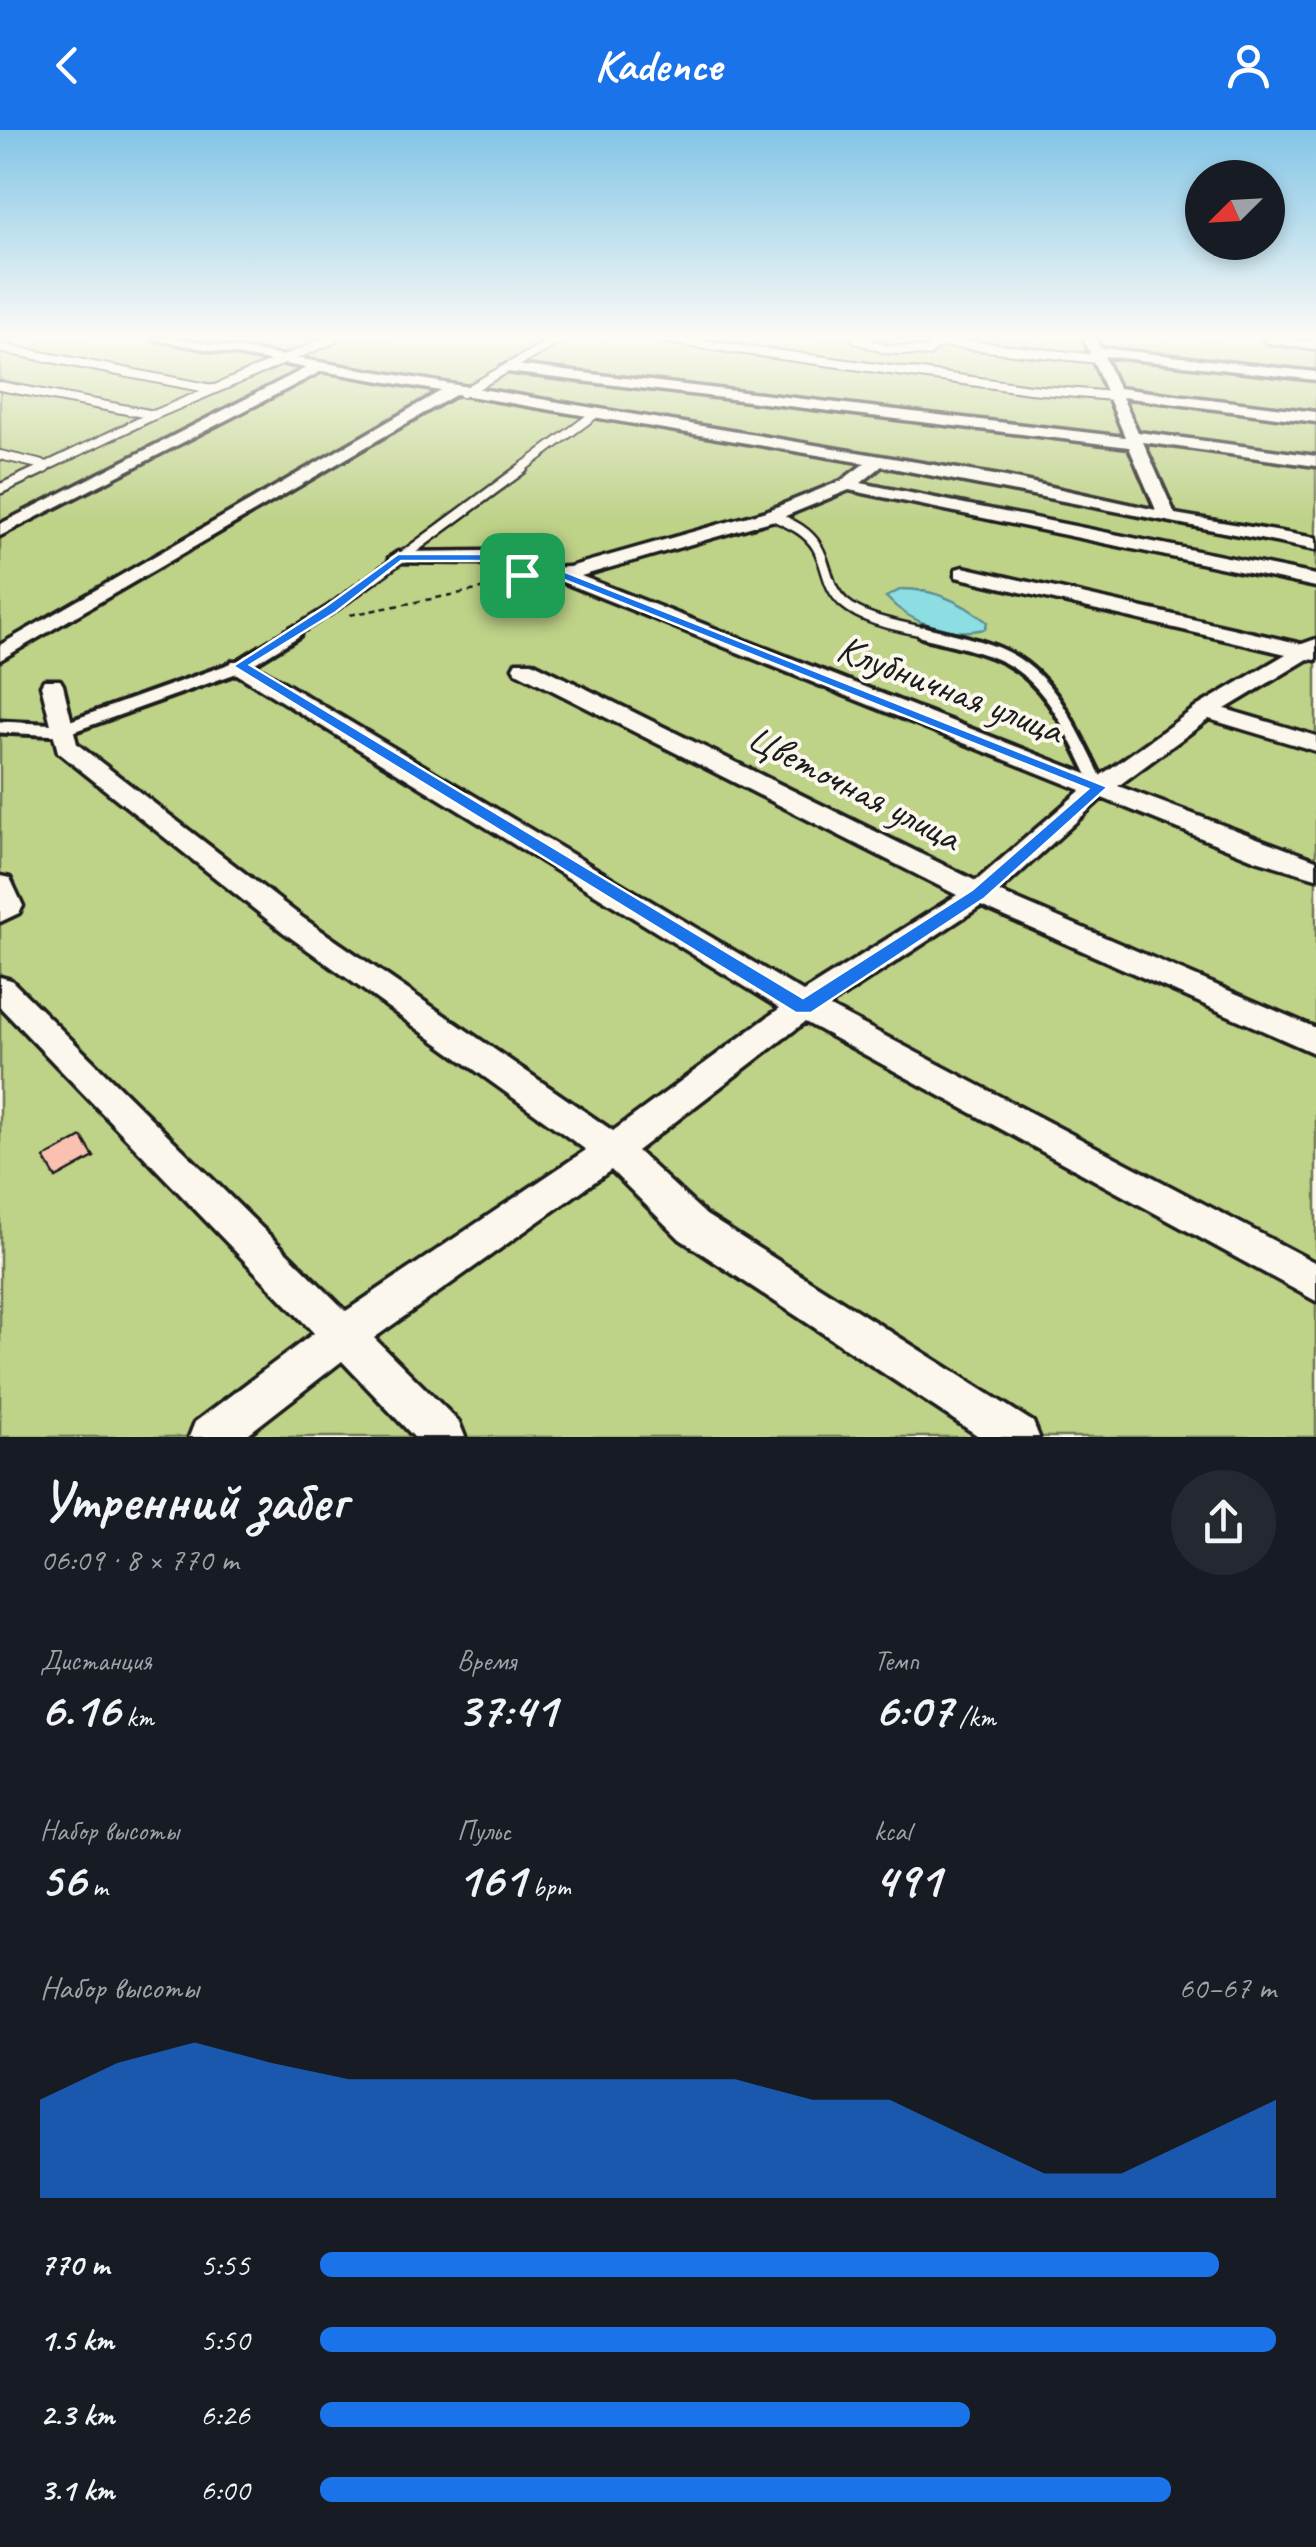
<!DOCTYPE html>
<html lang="ru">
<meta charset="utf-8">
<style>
body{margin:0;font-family:Caveat,sans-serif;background:#242831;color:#f1f3f6;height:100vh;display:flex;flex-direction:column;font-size:38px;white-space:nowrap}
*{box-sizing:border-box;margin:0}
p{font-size:32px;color:#9ea1a6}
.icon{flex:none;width:55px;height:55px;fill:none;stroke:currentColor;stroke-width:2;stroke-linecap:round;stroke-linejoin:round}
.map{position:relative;height:1307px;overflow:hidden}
.side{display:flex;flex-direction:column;background:#171b24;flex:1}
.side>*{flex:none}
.needle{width:65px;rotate:246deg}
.controls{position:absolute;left:1185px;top:30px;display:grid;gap:20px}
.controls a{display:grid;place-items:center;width:100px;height:100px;border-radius:50%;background:#171b24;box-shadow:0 5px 15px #0003;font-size:50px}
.pin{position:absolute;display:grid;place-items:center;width:85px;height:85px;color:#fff;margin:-42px;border-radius:20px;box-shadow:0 5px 15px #0006}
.round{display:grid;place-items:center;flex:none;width:105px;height:105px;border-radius:52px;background:#242831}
.headline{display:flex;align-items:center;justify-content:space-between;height:170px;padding:0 40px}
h1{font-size:55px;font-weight:600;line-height:75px}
.stats{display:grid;grid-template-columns:repeat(3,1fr);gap:15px;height:170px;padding:10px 40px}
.stats div{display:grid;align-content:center}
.stats b{font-size:50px;font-weight:600}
.stats small{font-size:28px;font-weight:400}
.stats p{font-size:28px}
.chart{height:280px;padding:20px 40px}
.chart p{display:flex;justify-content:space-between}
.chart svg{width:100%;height:180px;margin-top:10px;fill:#1a73e8;opacity:.7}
ul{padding:0 40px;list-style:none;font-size:32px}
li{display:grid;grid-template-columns:160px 120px 1fr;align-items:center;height:75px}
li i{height:25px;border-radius:12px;background:#1a73e8}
header{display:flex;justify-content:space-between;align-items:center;height:130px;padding:0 40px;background:#1a73e8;color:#fff;font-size:45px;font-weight:600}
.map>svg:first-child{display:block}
.green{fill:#bed288;stroke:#6d7752;stroke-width:2.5}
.water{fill:#8cdee3;stroke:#5f9093;stroke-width:2.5}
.building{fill:#fac1b0;stroke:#1c1c1c;stroke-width:2.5}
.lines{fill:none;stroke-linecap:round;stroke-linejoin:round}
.lane-far2-casing{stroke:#1c1c1c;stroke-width:12}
.lane-far1-casing{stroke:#1c1c1c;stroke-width:14}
.lane-casing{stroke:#1c1c1c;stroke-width:19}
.street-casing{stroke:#1c1c1c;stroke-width:7}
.path{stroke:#1c1c1c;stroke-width:2.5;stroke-dasharray:6 5;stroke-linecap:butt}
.lane-far2{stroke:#fbf7ec;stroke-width:8}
.lane-far1{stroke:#fbf7ec;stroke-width:9}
.lane{stroke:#fbf7ec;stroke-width:11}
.street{fill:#fbf7ec;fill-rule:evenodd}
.route{fill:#1a73e8;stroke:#fff;stroke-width:2.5;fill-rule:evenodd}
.labels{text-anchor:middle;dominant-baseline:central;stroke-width:8;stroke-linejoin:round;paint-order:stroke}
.street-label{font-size:40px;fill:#1c1c1c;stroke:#fbf7ec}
</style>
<header><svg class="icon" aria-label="back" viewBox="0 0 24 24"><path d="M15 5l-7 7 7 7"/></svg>Kadence<svg class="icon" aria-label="person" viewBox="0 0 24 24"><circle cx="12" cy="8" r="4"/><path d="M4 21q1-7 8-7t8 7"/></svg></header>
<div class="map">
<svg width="1316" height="1307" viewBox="0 0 1316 1307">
<rect width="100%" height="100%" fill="#fbf7ec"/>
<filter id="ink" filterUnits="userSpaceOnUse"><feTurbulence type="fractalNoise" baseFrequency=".01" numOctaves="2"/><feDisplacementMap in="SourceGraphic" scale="20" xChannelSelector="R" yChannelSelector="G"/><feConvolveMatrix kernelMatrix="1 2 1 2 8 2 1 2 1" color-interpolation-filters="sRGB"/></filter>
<g filter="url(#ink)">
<!-- green -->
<rect class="green" x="0" y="209" width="1316" height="1098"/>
<!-- water -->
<path class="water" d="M902,459C934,459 962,472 987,492L985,499C949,507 911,494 886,467Z"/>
<!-- building -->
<polygon class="building" points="82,1007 94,1027 56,1048 44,1028"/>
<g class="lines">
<defs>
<g id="lane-far2">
<polyline points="664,209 1030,259 1113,266"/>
<polyline points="857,209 886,219 928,222 940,212 1098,229"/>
<polyline points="0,218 212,259"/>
<polyline points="0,256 154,285"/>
<polyline points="463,263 559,209"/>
<polyline points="0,325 47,336"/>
<polyline points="39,340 154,285 333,209"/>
<polyline points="519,340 595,284"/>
</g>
<g id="lane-far1">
<polyline points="0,359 45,338"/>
<path d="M772,385C789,393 807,400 817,417C828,436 826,457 844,473C867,493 904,496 933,504"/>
<polyline points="291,504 331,479 523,338"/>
</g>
<g id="lane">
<path d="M924,502C949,509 975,513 999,524C1053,547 1075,608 1100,657"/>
<polyline points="0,597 61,600 240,536 295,502"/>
</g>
<g id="street">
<polygon points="152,209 182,209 1006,347 1156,380 1129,317 507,242 500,238 507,234 1125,307 1084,209 1096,209 1100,218 1316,242 1316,250 1104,226 1118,258 1316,282 1316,292 1122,267 1138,302 1316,326 1316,336 1143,312 1175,384 1316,408 1316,420 882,336 861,353 1316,445 1316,457 849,360 778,389 581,446 1097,648 1198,576 1286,524 956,447 956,439 963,437 1302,514 1316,509 1316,530 1308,529 1225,579 1316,606 1316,621 1209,589 1118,656 1316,730 1316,748 1256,730 1102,668 999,762 1316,898 1316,924 981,776 828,876 1316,1133 1316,1171 805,892 637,1021 706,1085 1033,1292 1039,1307 980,1307 680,1109 611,1040 374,1208 459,1292 465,1307 414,1307 342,1231 244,1307 189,1307 195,1292 314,1203 0,877 0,847 11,850 346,1181 586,1020 283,802 58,622 41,555 44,550 60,550 63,555 77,614 303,788 613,1001 780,878 232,541 229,536 232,531 248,531 803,862 957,765 516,542 513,537 516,532 532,532 976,751 1081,660 555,449 522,451 480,433 391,432 389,428 398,422 483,421 525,439 569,437 766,381 841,351 865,333 457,264 0,530 0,515 441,261 322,241 0,406 0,394 306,238"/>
<polygon points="1263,209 1316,211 1316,219 1269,213"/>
<polygon points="0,746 10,748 23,776 19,783 0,792"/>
</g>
</defs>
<!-- lane-far2 casing -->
<use href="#lane-far2" class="lane-far2-casing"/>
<!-- lane-far1 casing -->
<use href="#lane-far1" class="lane-far1-casing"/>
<!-- lane casing -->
<use href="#lane" class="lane-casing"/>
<!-- street casing -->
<use href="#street" class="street-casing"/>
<!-- path -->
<polyline class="path" points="350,485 502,455"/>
<!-- lane-far2 -->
<use href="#lane-far2" class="lane-far2"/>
<!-- lane-far1 -->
<use href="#lane-far1" class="lane-far1"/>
<!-- lane -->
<use href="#lane" class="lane"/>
<!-- street -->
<use href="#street" class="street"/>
</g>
</g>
<!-- sky -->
<linearGradient id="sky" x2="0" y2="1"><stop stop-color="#83c5e6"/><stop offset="0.53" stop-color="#fdfbf6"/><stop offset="1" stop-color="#fdfbf6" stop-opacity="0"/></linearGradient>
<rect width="1316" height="392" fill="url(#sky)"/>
<!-- route -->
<path class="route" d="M398,424H482L524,441H563L1108,657L985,768L811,883H796L233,536L326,476ZM401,431H481L522,449L557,447L1088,659L972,760L803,868L250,535L336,482Z"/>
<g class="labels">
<!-- street labels -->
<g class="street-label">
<text transform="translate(950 559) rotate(21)">Клубничная улица</text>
<text transform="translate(854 657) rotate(27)">Цветочная улица</text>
</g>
</g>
</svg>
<div class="controls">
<a><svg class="needle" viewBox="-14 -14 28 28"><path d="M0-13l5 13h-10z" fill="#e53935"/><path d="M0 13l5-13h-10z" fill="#9ea1a6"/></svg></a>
</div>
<div class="pin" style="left:522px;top:445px;background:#1e9e55"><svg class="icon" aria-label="arrive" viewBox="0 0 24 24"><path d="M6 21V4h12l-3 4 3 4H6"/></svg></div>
</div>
<section class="side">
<div class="headline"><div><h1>Утренний забег</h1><p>06:09 · 8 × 770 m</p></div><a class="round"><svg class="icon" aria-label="share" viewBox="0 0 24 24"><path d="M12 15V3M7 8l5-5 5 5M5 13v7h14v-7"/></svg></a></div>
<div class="stats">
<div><p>Дистанция</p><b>6.16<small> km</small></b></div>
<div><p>Время</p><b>37:41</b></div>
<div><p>Темп</p><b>6:07<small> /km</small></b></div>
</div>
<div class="stats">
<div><p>Набор высоты</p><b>56<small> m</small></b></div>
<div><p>Пульс</p><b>161<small> bpm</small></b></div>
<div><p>kcal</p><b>491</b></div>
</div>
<div class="chart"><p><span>Набор высоты</span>60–67 m</p>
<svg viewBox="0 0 160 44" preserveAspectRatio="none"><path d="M0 44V20L10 11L20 6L30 11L40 15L50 15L60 15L70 15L80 15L90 15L100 20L110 20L120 29L130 38L140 38L150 29L160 20V44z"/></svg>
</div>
<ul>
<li><b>770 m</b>5:55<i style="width:94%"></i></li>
<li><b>1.5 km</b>5:50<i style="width:100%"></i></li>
<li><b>2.3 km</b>6:26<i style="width:68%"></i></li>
<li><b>3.1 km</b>6:00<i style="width:89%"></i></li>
</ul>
</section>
